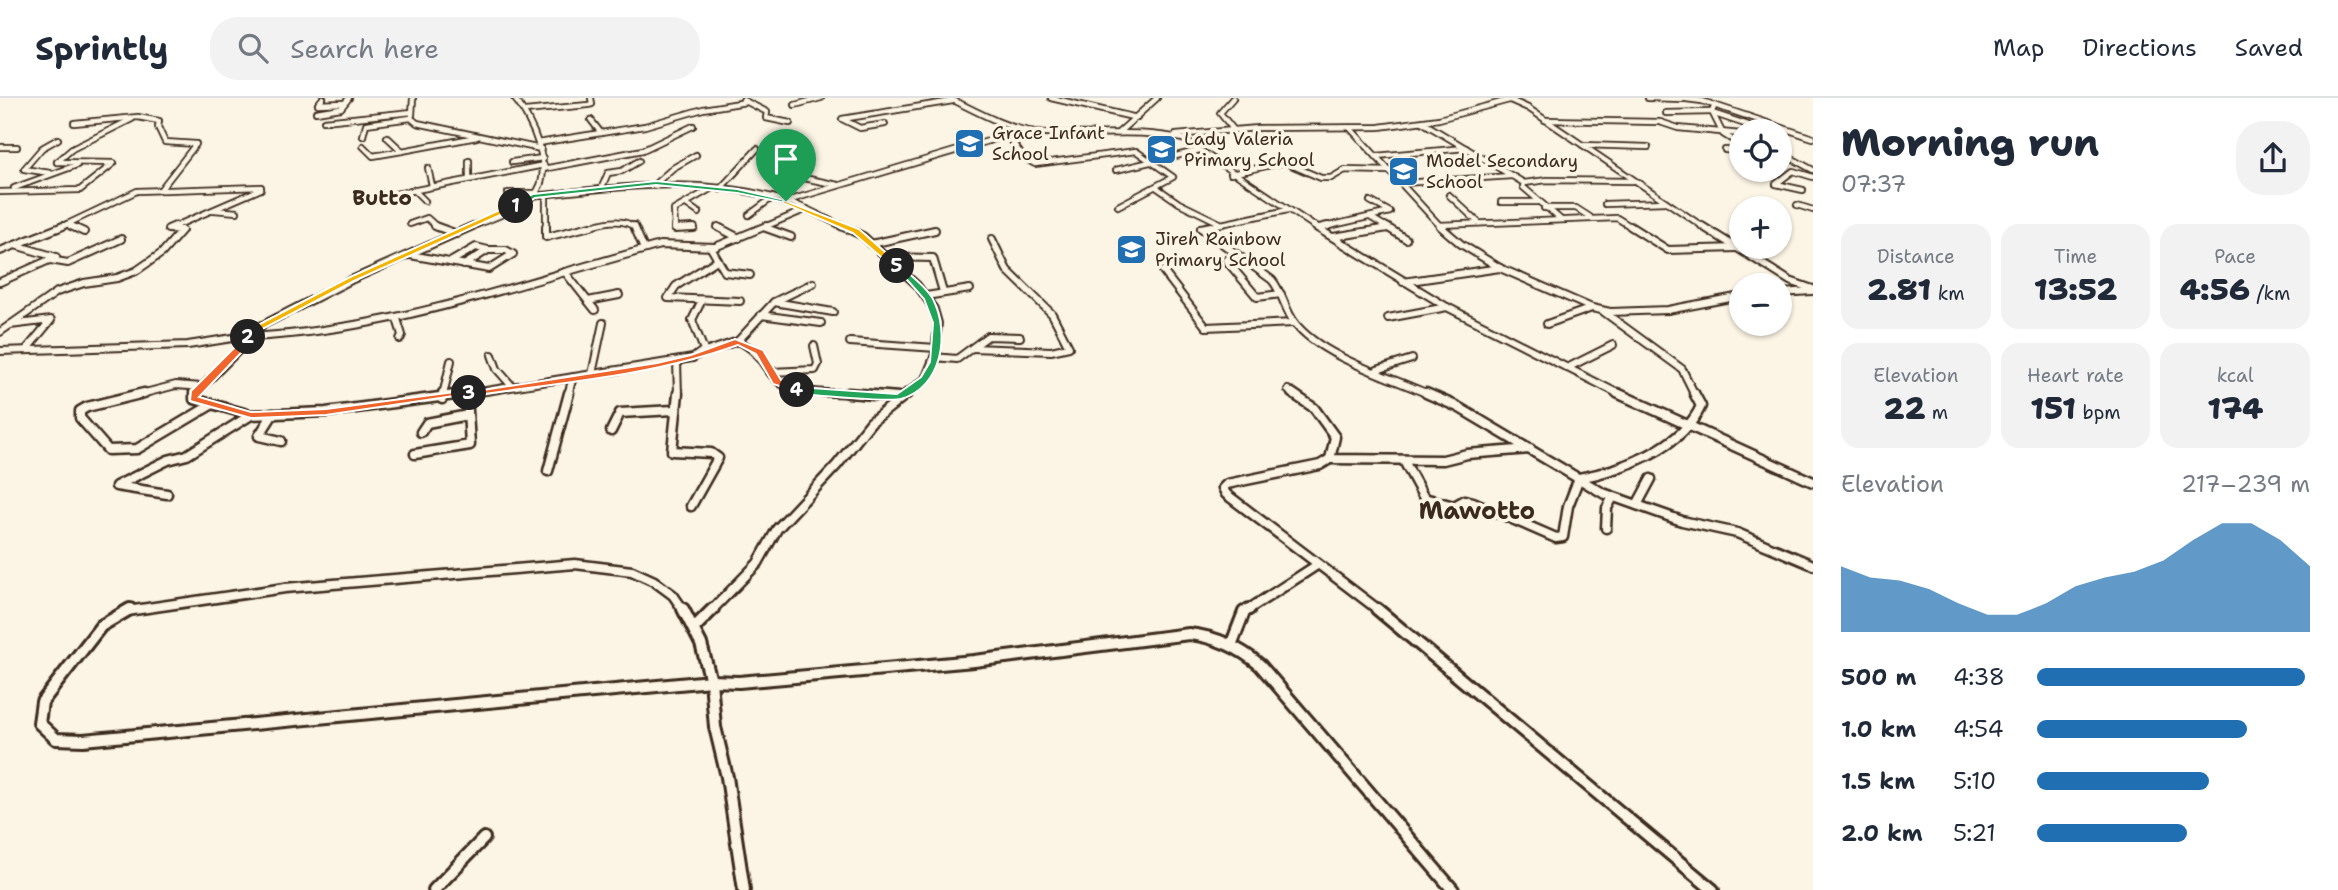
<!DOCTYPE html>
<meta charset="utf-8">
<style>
body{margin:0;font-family:"Shantell Sans",sans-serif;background:#f2f2f3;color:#1f2937;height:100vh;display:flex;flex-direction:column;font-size:26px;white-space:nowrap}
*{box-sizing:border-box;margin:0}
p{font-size:23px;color:#747a83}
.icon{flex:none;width:38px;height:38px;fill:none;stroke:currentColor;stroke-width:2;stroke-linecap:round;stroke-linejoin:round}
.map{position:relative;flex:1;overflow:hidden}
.drawer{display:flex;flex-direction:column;background:#fff;width:525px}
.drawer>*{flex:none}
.buttons{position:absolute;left:1729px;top:21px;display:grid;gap:14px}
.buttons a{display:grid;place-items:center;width:63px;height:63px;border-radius:50%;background:#fff;box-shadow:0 2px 5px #0004;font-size:35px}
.pin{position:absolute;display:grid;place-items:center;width:60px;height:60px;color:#fff;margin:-72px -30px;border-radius:50% 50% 50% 0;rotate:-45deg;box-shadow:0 0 7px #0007}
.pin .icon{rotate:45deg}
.km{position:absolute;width:35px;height:35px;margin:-18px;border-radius:50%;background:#222;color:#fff;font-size:19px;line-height:35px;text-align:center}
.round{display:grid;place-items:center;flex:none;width:74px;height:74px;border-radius:28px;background:#f2f2f3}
.overview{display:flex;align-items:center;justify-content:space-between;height:119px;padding:0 28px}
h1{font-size:38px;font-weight:800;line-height:52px}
.stats{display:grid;grid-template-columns:repeat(3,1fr);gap:10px;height:119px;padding:7px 28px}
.stats div{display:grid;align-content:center;border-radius:18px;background:#f2f2f3;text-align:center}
.stats b{font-size:30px;font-weight:800}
.stats small{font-size:19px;font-weight:400}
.stats p{font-size:19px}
.chart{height:196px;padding:14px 28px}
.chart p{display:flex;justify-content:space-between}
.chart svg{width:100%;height:126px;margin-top:7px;fill:#1f6fb2;opacity:.7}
ul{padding:0 28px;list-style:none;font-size:23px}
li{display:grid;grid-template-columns:112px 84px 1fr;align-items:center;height:52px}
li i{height:18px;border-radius:9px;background:#1f6fb2}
header{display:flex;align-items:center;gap:42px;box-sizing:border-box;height:98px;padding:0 35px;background:#fff;border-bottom:2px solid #e0e1e3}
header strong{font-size:33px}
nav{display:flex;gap:38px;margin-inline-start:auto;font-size:24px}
.search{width:490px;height:63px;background:#f2f2f3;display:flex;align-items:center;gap:18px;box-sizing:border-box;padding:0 24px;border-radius:28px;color:#747a83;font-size:26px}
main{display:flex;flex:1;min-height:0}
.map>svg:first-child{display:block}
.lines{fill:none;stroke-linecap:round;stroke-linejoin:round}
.minor-far3-casing{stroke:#3b2a1e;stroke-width:8}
.minor-far2-casing{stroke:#3b2a1e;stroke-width:10}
.minor-far1-casing{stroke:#3b2a1e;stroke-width:13}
.minor-casing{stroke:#3b2a1e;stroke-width:16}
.minor-far3{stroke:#fcf5e5;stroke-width:4.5}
.minor-far2{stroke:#fcf5e5;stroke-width:6}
.minor-far1{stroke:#fcf5e5;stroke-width:8}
.minor{stroke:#fcf5e5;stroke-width:10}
.split-1{fill:#22a559;stroke:#fff;stroke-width:2}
.split-2{fill:#f5b400;stroke:#fff;stroke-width:2}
.split-3{fill:#f0652b;stroke:#fff;stroke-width:2}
.split-4{fill:#f0652b;stroke:#fff;stroke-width:2}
.split-5{fill:#22a559;stroke:#fff;stroke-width:2}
.split-6{fill:#f5b400;stroke:#fff;stroke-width:2}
.labels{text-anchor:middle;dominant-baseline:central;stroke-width:7;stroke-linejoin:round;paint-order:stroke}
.far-poi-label{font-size:18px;fill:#3b2a1e;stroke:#fcf5e5;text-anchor:start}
.far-quarter-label{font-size:21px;font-weight:bold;fill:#3b2a1e;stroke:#fcf5e5}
.quarter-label{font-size:24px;font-weight:bold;fill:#3b2a1e;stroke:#fcf5e5}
</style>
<header>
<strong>Sprintly</strong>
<div class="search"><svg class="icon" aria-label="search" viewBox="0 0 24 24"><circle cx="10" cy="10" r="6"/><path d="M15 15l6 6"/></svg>Search here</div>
<nav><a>Map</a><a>Directions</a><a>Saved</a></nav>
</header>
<main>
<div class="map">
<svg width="1813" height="792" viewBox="0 0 1813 792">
<rect width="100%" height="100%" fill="#fcf5e5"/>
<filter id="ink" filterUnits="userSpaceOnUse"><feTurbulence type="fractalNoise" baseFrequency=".0143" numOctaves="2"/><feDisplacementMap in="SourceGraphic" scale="14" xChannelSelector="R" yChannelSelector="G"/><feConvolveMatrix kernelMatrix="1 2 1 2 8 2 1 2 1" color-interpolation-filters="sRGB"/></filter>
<g filter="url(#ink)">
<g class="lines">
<defs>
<g id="minor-far3">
<polyline points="323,0 318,6 344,5"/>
<path d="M949,0C976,13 1005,30 1035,34C1084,40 1135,29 1183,41L1317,130"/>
<polyline points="1051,0 1137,20"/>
<polyline points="1233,0 1220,15 1233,31"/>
<polyline points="1648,0 1683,1"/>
<polyline points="1678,0 1702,3 1813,40"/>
<polyline points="743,2 767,14 766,20 790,25"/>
<polyline points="1510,2 1528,10 1705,130"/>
<polyline points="795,7 821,0"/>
<polyline points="1714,9 1712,14 1723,36 1741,47"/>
<polyline points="525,13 588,7 592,6 591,0"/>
<polyline points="316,14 341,10 349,0"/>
<polyline points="1666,15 1712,14"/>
<polyline points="1715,16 1748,27"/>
<polyline points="412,17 413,0"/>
<polyline points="591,22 601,35"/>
<polyline points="1545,22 1660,24 1678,30 1741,36"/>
<polyline points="324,23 412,14"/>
<polyline points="1422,24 1524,85 1547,82 1633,83"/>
<polyline points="74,25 138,19 159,23 158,29 165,44 196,46 161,91"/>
<polyline points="885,26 860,30 842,21 953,3"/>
<polyline points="1350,30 1442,130"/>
<polyline points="1118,35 1157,0"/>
<polyline points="1176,37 1258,30 1379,29 1439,21 1513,1"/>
<polyline points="363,38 366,26 411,20 417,25 541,51"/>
<polyline points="1008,38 1024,60 1035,66 1136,53 1173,79 1118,108"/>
<polyline points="387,39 402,53 477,39"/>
<polyline points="538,45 645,28 703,11 746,4"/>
<polyline points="1583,47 1648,49"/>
<polyline points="363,48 373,58 402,53"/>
<polyline points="0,49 17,49"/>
<polyline points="1725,52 1741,53"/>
<polyline points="1780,54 1813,72"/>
<polyline points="1376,58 1466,50"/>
<polyline points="469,63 469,81"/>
<polyline points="57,64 72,51 132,21"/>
<polyline points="512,64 543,60"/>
<polyline points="428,70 432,88"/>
<polyline points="543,71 643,52 693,28"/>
<polyline points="1116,72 1197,53"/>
<polyline points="50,75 24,71 42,50 58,41"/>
<polyline points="1231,76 1284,64 1321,80 1331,80 1345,72 1389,73"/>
<polyline points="799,79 838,87"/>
<polyline points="656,85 673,70 696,57"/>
<polyline points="1403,85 1512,78"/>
<polyline points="1524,85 1523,89 1560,121"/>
<polyline points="602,89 608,75 622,73 639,63"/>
<polyline points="1156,89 1179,105 1222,126"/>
<polyline points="14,90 77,67"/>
<polyline points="720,91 757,51"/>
<polyline points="414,92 425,103"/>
<polyline points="1803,92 1776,86 1793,73 1813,79"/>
<polyline points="0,94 80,92 114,65 57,64"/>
<polyline points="508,95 537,95"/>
<polyline points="546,97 546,130"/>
<polyline points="1449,97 1479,125"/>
<path d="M533,98C617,89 703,77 786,103C806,109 826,121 845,130"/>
<polyline points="360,103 544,67"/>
<polyline points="787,103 1025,32"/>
<polyline points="1501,104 1538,104"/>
<polyline points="686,106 699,115"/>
<polyline points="1605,106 1666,104"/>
<polyline points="1797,107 1813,112"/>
<polyline points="1544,110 1576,110 1590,119"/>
<polyline points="214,112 237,114"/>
<polyline points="749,117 772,100"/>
<polyline points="1370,119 1388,130"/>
<polyline points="67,126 75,130"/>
<polyline points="410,126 427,120 438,130"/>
<polyline points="1439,127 1617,120 1633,130"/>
<polyline points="59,130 137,93 261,89"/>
<polyline points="171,130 261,91"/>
<path d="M469,130C489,121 517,113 533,98C557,75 531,20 514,0"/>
<path d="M585,130C600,125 623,118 635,130"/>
<polyline points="675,130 674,112 712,90"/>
<polyline points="762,130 807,111"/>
<polyline points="1202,130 1288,112"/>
<polyline points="1320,130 1390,114 1370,103"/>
</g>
<g id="minor-far2">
<polyline points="71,128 84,134"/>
<polyline points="435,128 457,136"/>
<polyline points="546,128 546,139 591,128"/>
<polyline points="634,128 644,151"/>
<polyline points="675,128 675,131 694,130"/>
<polyline points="841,128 863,138 917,187 934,211 938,225 935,257 925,281 905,297"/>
<polyline points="1314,128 1447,209 1621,297"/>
<polyline points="1385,128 1406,141"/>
<polyline points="1440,128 1461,146 1500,170"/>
<polyline points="1630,128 1668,152 1737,150"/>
<polyline points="1702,128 1790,183 1813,191"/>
<polyline points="718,129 739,140"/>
<polyline points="766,130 791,139"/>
<path d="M1201,130L1272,182C1283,195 1285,213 1295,225C1321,259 1391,279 1430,297"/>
<polyline points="1201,130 1211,128"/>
<polyline points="1319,130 1328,128"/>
<polyline points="1333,139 1388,130"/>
<polyline points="871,146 935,132"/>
<polyline points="711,150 725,174 750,177"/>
<polyline points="0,153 63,128"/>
<polyline points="410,157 489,171 513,156 506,152 488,152"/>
<polyline points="886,159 933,160 943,194"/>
<polyline points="50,162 68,165 121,141"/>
<polyline points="717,162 676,188 668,200 740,203"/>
<polyline points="1226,162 1257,199 1281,196"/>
<polyline points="450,164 476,149 488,152 464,167"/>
<polyline points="1163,173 1206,229 1294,225"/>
<polyline points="0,184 56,159 15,147"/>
<polyline points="1403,184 1500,170 1592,210 1610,214 1668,212 1741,198"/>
<path d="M813,185L774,204L738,243C762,254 762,270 779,284C794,297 849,295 870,297"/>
<polyline points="1780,195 1812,193"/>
<polyline points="926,198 970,191"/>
<polyline points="588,203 619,197"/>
<polyline points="774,204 833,214"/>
<polyline points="595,212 565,174 660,147 715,149 766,128"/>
<polyline points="1604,214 1682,271 1695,297"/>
<polyline points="761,217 821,225"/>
<polyline points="1388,220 1447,209"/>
<polyline points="397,221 402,237 400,241"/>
<polyline points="1547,226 1592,210"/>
<polyline points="10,227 51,222 26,252"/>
<polyline points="0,234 57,194 84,185 117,180 136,173 162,155 182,132 168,131 175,128"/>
<path d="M249,239C358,234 461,205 565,174"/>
<polyline points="850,244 936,250"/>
<polyline points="972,250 1051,253 1069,249 1052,216 1007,172 992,141"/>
<polyline points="0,253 188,247 239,239 351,182 473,128"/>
<polyline points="702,255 738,243"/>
<polyline points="492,257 497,271 511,287"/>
<polyline points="934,259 957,261 988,238 1020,239"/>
<polyline points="677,263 678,297"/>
<polyline points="1567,270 1613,247"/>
<polyline points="1377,272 1412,261"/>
<polyline points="771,274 815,272 818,266 814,248"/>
<polyline points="592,276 603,225"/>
<polyline points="1288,292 1295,297"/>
<polyline points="137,297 176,287 202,289"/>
<polyline points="194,297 252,239"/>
<polyline points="443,297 451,263"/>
<polyline points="461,297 693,260 704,252 692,222 702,202"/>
<polyline points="568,297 573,279"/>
</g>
<g id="minor-far1">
<polyline points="144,295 87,309 80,313 80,320 108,352 137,351 211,307"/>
<polyline points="194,295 194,301 251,317 326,314 470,295"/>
<polyline points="678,295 672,353 711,355 718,360 691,408"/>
<polyline points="848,295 899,299"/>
<polyline points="1292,295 1314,310 1335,339 1330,361 1443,362 1467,356 1530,351"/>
<polyline points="1426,295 1458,309 1603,395 1682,423 1737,435 1813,467"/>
<polyline points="1617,295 1813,384"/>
<polyline points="442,301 443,295"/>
<polyline points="273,316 259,338 281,343"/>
<polyline points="611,333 620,315 674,312"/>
<polyline points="421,334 427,325 468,317"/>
<polyline points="415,356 470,347 467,296"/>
<polyline points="1330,361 1320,367 1227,386 1223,390 1226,396 1380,513"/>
<polyline points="1404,363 1424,400 1454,408 1465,402 1473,404 1556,440 1563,439 1568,408 1579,380"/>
<polyline points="548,373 569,295"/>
<path d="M1579,380C1622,372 1682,350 1701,308L1694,295"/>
<polyline points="167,396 116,388 168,362 187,357 251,317"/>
<polyline points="1637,407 1651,381"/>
<polyline points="1606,430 1607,410 1613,399"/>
<polyline points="127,513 285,490 575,466 632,473 654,483 673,497 684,513"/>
<polyline points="711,513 758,465 777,431 837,367 871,324 908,295"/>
<polyline points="1246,513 1317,467"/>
</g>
<g id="minor">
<polyline points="130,511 101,528 42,604 39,625 56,641 83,642 711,583"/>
<polyline points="683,511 701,546 711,583"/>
<polyline points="1377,511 1713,792"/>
<polyline points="696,528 713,511"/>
<polyline points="1232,545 1244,514 1249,511"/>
<path d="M711,583L739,584L974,563L1189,536C1217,539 1239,549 1260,567L1453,792"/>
<polyline points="711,583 715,629 727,679 744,792"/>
<polyline points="434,792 484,740"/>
</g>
</defs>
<!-- minor-far3 casing -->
<use href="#minor-far3" class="minor-far3-casing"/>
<!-- minor-far2 casing -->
<use href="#minor-far2" class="minor-far2-casing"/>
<!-- minor-far1 casing -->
<use href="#minor-far1" class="minor-far1-casing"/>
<!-- minor casing -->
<use href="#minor" class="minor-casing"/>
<!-- minor-far3 -->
<use href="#minor-far3" class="minor-far3"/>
<!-- minor-far2 -->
<use href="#minor-far2" class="minor-far2"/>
<!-- minor-far1 -->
<use href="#minor-far1" class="minor-far1"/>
<!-- minor -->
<use href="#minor" class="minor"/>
</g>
</g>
<!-- split-1 -->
<polygon class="split-1" points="656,83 737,91 789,103 786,105 737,95 656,87 535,100 519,110 512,108 533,96"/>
<!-- split-2 -->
<polygon class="split-2" points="513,106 520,108 354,183 251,237 252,241 235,239 348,180"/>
<!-- split-3 -->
<polygon class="split-3" points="248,236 256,239 199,299 251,314 326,311 469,292 474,295 326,317 251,320 190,303 191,293"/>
<!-- split-4 -->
<path class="split-4" d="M735,241L763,252L781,282L801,290V295L773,286L756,256L738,247C652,278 559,285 469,298L464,295L657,265L691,257Z"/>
<!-- split-5 -->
<path class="split-5" d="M894,167H899C910,177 926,188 933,201C950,235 943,289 901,301C891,304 808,297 794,295L797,289L897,296L921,279L930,264L933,225L924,201Z"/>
<!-- split-6 -->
<polygon class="split-6" points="783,102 859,131 901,168 894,170 853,135 783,105"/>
<!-- icons -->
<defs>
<symbol id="school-square" viewBox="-11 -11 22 22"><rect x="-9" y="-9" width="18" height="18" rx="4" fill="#1f6fb2" stroke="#fcf5e5"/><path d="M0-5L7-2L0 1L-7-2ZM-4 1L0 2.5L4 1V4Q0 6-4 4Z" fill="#fff"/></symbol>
</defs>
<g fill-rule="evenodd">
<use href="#school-square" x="952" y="28" width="35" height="35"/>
<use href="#school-square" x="1144" y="34" width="35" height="35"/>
<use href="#school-square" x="1386" y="56" width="35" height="35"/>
<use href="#school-square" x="1114" y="134" width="35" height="35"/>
</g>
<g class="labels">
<!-- far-poi labels -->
<g class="far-poi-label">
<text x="992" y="35">Grace Infant<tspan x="992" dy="21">School</tspan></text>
<text x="1184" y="41">Lady Valeria<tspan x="1184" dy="21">Primary School</tspan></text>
<text x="1426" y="63">Model Secondary<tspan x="1426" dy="21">School</tspan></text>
<text x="1155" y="141">Jireh Rainbow<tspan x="1155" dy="21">Primary School</tspan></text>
</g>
<!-- far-quarter labels -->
<g class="far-quarter-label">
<text x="382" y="100">Butto</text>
</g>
<!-- quarter labels -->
<g class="quarter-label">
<text x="1477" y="413">Mawotto</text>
</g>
</g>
</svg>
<div class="buttons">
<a><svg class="icon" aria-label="locate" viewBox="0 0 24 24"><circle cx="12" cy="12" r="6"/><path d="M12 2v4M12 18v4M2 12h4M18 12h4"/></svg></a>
<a>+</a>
<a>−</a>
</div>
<div class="pin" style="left:786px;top:103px;background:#1e9e55"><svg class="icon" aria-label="arrive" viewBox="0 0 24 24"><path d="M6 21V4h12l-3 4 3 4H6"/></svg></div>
<b class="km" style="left:516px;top:108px">1</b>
<b class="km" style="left:248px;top:239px">2</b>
<b class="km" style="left:469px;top:295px">3</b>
<b class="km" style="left:797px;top:292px">4</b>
<b class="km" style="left:897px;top:168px">5</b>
</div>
<section class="drawer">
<div class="overview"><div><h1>Morning run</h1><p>07:37</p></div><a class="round"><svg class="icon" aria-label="share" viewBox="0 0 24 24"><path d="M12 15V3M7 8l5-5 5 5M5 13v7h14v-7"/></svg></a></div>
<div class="stats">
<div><p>Distance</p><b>2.81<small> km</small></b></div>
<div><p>Time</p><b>13:52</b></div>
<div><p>Pace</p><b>4:56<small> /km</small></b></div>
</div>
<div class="stats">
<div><p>Elevation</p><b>22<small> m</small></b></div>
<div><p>Heart rate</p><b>151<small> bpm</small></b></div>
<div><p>kcal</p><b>174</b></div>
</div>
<div class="chart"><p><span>Elevation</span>217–239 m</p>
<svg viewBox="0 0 160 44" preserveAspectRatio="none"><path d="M0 44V21L10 25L20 26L30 29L40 34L50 38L60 38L70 34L80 28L90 25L100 23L110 19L120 12L130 6L140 6L150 12L160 21V44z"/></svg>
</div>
<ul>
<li><b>500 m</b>4:38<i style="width:98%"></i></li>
<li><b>1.0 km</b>4:54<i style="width:77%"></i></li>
<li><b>1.5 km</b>5:10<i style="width:63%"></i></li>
<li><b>2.0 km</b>5:21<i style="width:55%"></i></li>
</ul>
</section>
</main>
